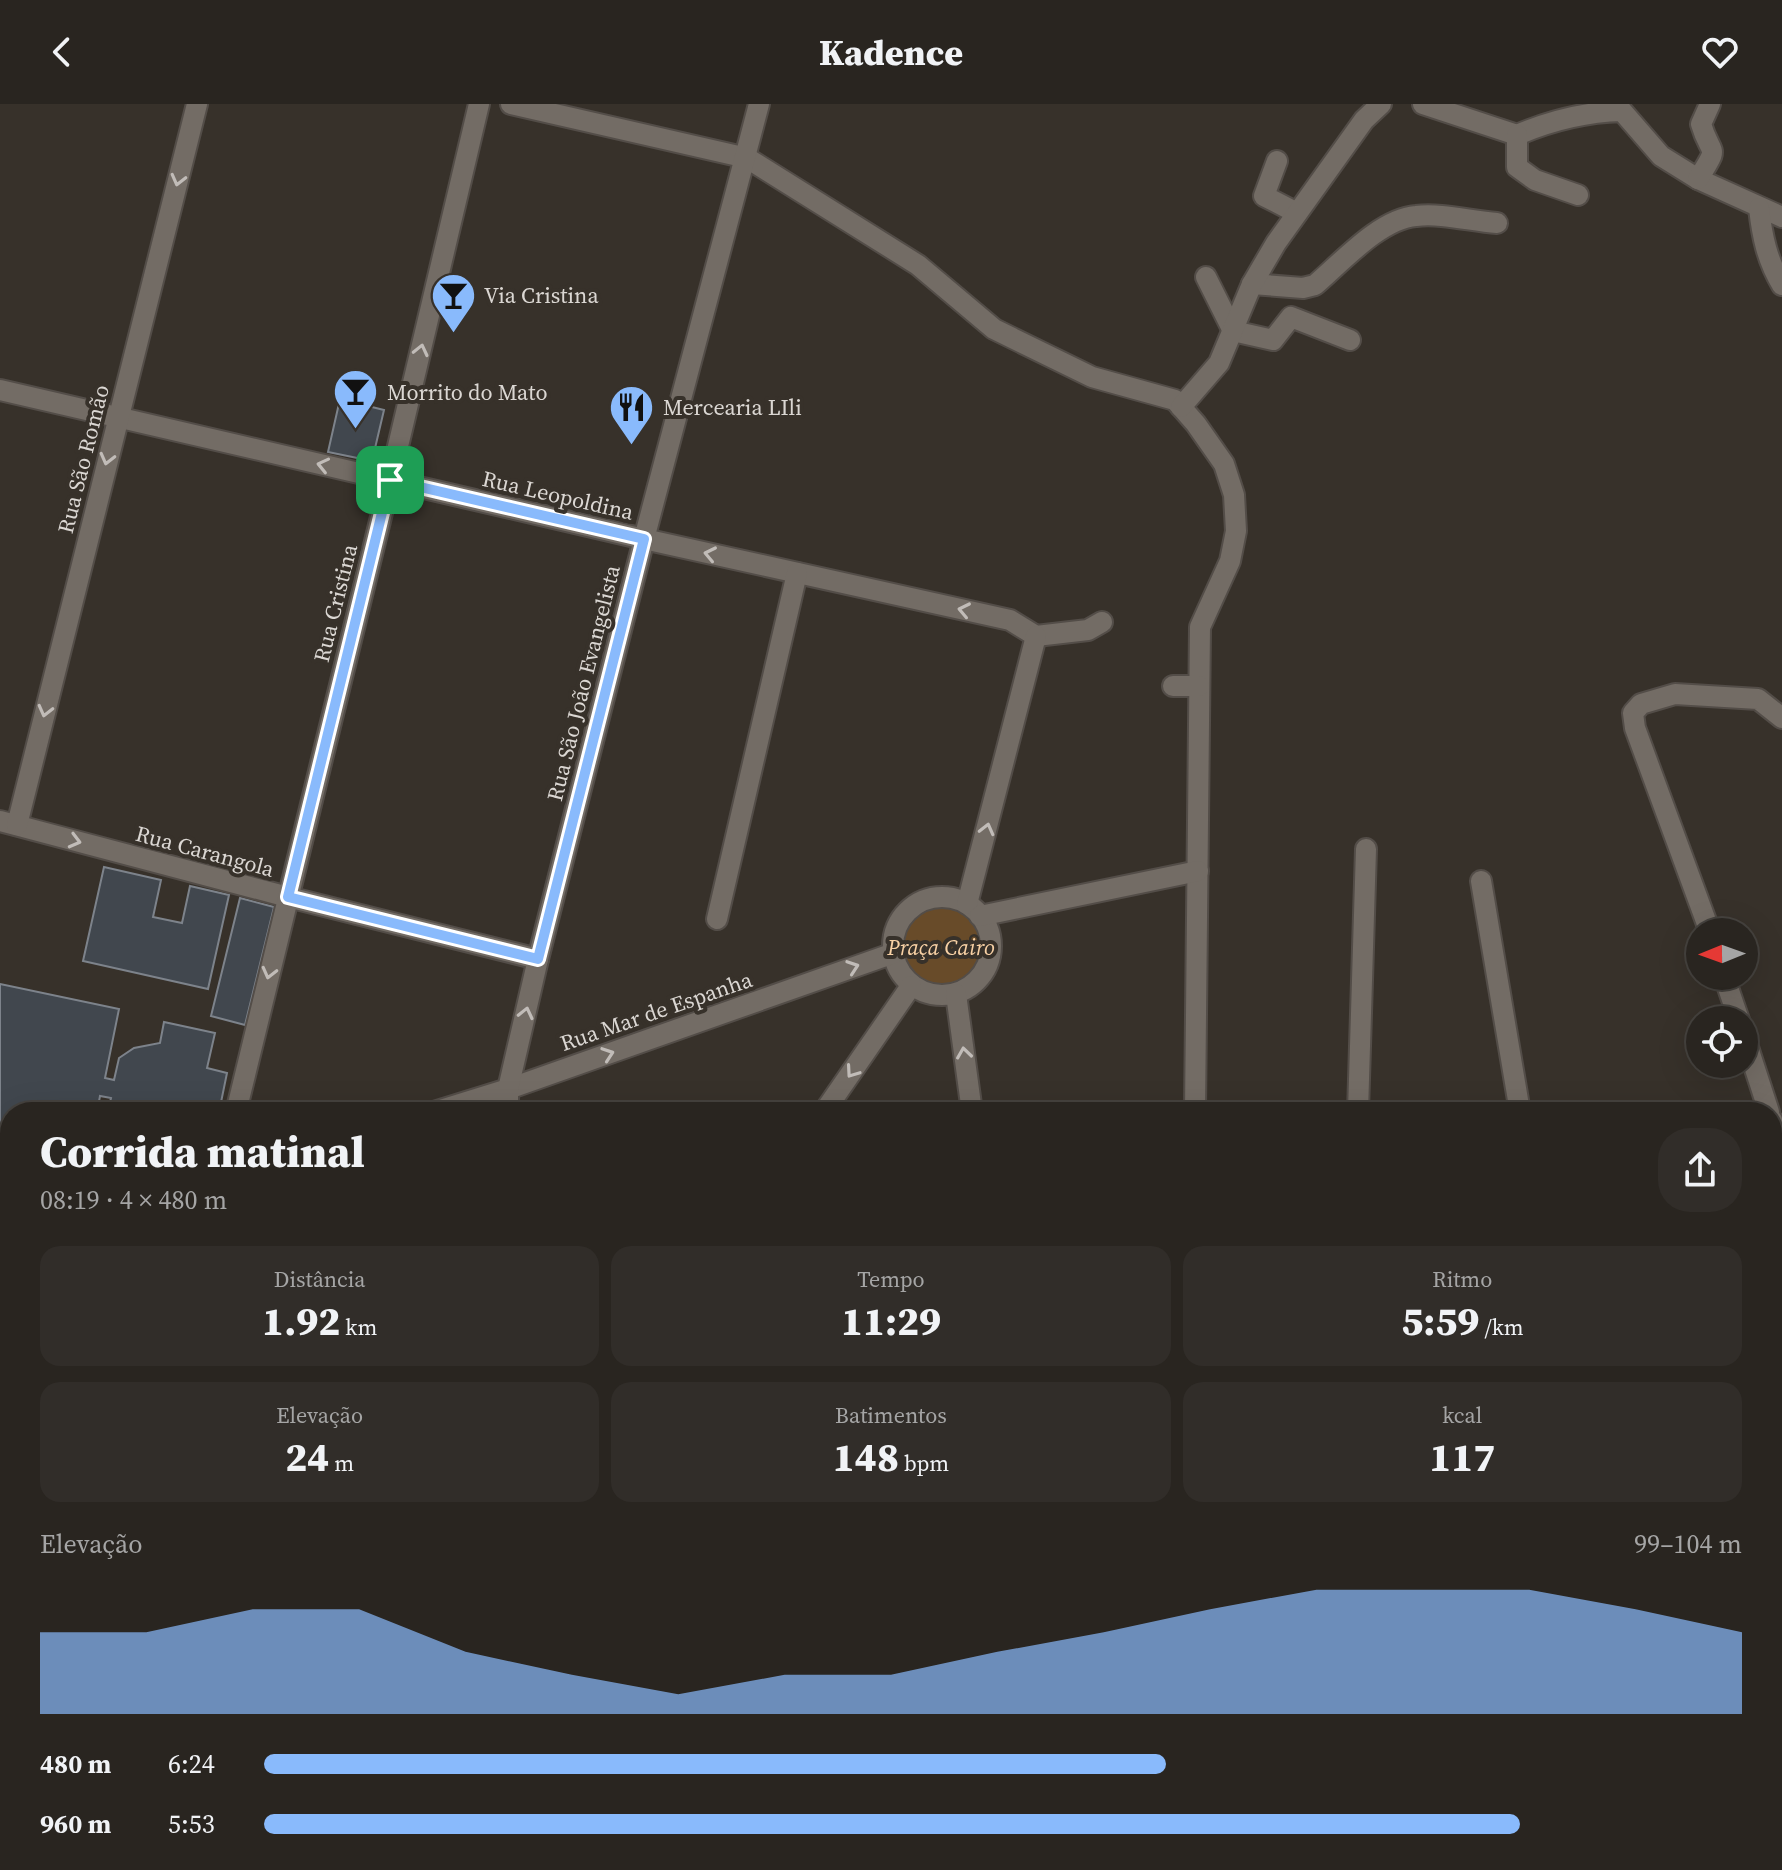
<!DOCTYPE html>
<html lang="pt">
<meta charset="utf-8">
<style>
body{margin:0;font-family:"Source Serif 4",serif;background:#312d29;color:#f1f3f6;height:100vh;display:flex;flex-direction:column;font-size:30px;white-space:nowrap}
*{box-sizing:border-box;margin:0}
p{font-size:26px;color:#a5a5a5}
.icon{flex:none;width:44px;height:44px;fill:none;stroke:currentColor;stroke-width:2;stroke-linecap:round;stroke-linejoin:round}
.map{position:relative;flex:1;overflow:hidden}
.details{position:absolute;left:0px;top:998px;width:1782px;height:768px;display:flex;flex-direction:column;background:#292520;border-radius:32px 32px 0 0;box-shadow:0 8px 32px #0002,0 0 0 2px #45423e}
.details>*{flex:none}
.needle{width:52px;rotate:269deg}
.tools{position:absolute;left:1686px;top:814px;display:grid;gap:16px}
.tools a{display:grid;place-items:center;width:72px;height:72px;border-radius:50%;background:#292520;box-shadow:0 8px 32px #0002,0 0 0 2px #45423e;font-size:40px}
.pin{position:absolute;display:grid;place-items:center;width:68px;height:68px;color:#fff;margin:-34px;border-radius:16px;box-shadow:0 4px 12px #0006}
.round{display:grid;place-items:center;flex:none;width:84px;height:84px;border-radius:32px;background:#312d29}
.summary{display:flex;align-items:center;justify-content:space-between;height:136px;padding:0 40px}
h1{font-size:44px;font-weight:800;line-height:60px}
.metrics{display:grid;grid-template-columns:repeat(3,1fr);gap:12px;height:136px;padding:8px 40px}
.metrics div{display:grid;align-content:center;border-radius:20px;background:#312d29;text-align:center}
.metrics b{font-size:40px;font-weight:800}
.metrics small{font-size:22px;font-weight:400}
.metrics p{font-size:22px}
.chart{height:224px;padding:16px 40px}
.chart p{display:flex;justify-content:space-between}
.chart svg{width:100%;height:144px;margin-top:8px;fill:#89bafc;opacity:.7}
ul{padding:0 40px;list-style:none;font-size:26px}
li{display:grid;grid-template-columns:128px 96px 1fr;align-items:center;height:60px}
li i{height:20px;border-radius:10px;background:#89bafc}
header{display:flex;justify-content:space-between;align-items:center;height:104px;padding:0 40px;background:#292520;font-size:36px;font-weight:800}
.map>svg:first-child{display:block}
.green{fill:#684b29}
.building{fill:#41474e;stroke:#7d838b;stroke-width:2}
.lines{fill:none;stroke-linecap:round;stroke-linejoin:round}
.minor-casing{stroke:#534d48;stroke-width:24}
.minor{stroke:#736c65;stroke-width:20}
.oneway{stroke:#c1bcb8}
.route-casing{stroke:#fff;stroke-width:16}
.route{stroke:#89bafc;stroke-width:10}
.labels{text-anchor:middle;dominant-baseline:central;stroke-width:8;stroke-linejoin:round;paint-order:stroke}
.poi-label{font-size:22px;fill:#dbd7d3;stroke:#37312a;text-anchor:start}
.street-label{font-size:22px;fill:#dbd7d3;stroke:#37312a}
.park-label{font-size:22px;font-style:italic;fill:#f8d1a5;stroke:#37312a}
</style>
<header><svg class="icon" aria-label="back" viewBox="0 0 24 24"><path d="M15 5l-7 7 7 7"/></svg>Kadence<svg class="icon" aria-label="heart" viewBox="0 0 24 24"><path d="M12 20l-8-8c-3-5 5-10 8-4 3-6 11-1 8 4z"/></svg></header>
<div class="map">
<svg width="1782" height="1766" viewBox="0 0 1782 1766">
<rect width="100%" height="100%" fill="#37312a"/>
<!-- green -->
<circle class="green" cx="942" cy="843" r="44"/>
<!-- building -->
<g class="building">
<polygon points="340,295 384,306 372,357 328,348"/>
<polygon points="104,763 161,776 153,813 182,819 190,782 229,791 208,885 83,857"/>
<polygon points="240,794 274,803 245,921 211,912"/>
<polygon points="0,880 119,905 105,974 114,976 119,954 134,944 160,939 164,918 215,929 207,964 227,969 219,1008 116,1008 108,1006 111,994 100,992 97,1008 10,1008 10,1049 0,1047"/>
</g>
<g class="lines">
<defs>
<g id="minor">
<polyline points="511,0 747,54 918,161 994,225 1092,273 1175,296 1196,320 1224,360 1234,391 1236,427 1230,457 1200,523 1195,1008"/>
<path d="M1423,0L1517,31C1552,16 1584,8 1622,7L1661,52L1698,75L1782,113"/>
<polyline points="1517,31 1517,63 1535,76 1578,91"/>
<polyline points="1277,57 1264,92 1297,109"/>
<path d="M1698,75C1721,39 1711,54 1701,20L1710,0"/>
<path d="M1759,104C1762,132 1767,156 1782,181"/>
<polyline points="1206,173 1233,227 1273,236 1291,213 1350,236"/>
<path d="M1252,180L1303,184L1315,181C1343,157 1380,115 1416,112C1442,109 1470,117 1497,119"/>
<polyline points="0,286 644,435 1010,516 1036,532 1088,526 1102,518"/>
<polyline points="1181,303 1219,259 1252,180 1276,139 1364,16 1381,0"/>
<polyline points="1173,582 1199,582"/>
<polyline points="0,717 288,793 538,855"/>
<polyline points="17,721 197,0"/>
<polyline points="1481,777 1520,1008"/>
<circle cx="942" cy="842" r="49"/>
<polyline points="967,800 1036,532"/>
<polyline points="980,812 1198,767"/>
<polyline points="717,815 797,469"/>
<polyline points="1710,828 1635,624 1633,609 1641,600 1675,590 1758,595 1782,614"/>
<polyline points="1724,872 1739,916"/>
<polyline points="956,890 972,1008"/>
<polyline points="1744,931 1769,1008"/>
<polyline points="236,1008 390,376 479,0"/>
<polyline points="434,1008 508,985 894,849"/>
<polyline points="508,1008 508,985 538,855 644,435 759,0"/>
<polyline points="824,1008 911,882"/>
<polyline points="1358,1008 1366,745"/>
<polyline points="1772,1016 1782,1046"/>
<polyline points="0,1094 10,1094"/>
<polyline points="1772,1546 1782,1524"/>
<polyline points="1772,1625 1782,1603"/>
<polyline points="0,1659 10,1659"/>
<polyline points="84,1756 84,1766"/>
<polyline points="934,1756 947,1766"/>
<polyline points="1501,1756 1501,1766"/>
<polyline points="303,1766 303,1756"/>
<polyline points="501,1766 501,1756"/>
<polyline points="727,1766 728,1756"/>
<polyline points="985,1766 985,1756"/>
<polyline points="1180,1766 1180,1756"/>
<polyline points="1350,1766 1350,1756"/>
<polyline points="1698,1766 1700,1756"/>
<polyline points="1738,1766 1738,1756"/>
</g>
</defs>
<!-- minor casing -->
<use href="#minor" class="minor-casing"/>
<!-- minor -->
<use href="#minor" class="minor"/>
</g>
<!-- one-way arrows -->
<defs><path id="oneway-chevron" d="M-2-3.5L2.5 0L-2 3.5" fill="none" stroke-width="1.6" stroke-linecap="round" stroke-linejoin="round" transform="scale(2)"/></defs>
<g class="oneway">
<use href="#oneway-chevron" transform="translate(178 76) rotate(104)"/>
<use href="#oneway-chevron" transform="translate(421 246) rotate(-77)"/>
<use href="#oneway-chevron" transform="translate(107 355) rotate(104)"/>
<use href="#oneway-chevron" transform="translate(323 361) rotate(-167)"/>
<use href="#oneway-chevron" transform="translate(710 450) rotate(-168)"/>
<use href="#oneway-chevron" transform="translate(964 506) rotate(-168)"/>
<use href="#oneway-chevron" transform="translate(45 607) rotate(104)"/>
<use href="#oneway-chevron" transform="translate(987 725) rotate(-76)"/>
<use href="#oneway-chevron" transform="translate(75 737) rotate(15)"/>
<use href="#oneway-chevron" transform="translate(853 863) rotate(-19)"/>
<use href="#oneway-chevron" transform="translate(269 869) rotate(104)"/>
<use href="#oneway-chevron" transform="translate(526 909) rotate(-77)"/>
<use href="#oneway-chevron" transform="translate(964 949) rotate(-98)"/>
<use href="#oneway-chevron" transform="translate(608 950) rotate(-19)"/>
<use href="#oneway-chevron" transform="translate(852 968) rotate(125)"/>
</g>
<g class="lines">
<defs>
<polygon id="route" points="390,376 644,435 538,855 288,793"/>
</defs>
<!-- route casing -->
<use href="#route" class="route-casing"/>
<!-- route -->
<use href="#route" class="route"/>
</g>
<!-- icons -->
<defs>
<symbol id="bar-pin" viewBox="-11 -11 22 30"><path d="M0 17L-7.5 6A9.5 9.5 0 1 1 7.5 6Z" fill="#89bafc" stroke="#37312a"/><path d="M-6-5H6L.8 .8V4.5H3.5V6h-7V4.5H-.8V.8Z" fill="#111"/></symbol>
<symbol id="restaurant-pin" viewBox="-11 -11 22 30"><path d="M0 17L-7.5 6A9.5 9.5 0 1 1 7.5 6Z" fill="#89bafc" stroke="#37312a"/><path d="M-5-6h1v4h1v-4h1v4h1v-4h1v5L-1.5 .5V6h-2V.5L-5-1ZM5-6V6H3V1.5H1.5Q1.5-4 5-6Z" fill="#111"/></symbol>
</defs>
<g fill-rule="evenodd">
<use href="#bar-pin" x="428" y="166" width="51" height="69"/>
<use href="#bar-pin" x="330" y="262" width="51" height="69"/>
<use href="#restaurant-pin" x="606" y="278" width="51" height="69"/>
</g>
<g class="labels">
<!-- poi labels -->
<g class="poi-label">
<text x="484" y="191">Via Cristina</text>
<text x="387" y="288">Morrito do Mato</text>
<text x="663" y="303">Mercearia LIli</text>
</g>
<!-- street labels -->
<g class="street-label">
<text transform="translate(83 355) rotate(-76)">Rua São Romão</text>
<text transform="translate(558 391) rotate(13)">Rua Leopoldina</text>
<text transform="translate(335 499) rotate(-76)">Rua Cristina</text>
<text transform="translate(583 579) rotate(-76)">Rua São João Evangelista</text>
<text transform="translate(205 747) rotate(15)">Rua Carangola</text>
<text transform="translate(656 907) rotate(-19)">Rua Mar de Espanha</text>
</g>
<!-- park labels -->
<g class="park-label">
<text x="941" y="843">Praça Cairo</text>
</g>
</g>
</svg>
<div class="tools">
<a><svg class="needle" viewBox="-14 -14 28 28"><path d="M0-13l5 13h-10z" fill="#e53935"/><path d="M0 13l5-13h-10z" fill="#a5a5a5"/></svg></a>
<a><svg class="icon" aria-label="locate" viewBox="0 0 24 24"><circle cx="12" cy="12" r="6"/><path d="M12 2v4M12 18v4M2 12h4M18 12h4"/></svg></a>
</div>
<div class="pin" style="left:390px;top:376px;background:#1e9e55"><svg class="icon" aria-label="arrive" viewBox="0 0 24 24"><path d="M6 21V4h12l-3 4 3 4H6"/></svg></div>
<section class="details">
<div class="summary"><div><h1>Corrida matinal</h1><p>08:19 · 4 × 480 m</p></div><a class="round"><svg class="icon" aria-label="share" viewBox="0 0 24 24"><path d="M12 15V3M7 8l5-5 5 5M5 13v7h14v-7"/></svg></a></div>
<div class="metrics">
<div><p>Distância</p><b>1.92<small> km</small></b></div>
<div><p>Tempo</p><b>11:29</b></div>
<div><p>Ritmo</p><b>5:59<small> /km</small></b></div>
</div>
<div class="metrics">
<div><p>Elevação</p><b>24<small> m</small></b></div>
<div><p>Batimentos</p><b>148<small> bpm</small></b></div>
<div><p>kcal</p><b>117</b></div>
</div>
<div class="chart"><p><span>Elevação</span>99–104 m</p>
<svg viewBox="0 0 160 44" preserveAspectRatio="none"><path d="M0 44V19L10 19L20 12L30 12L40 25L50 32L60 38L70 32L80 32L90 25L100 19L110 12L120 6L130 6L140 6L150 12L160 19V44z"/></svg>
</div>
<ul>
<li><b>480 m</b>6:24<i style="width:61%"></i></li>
<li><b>960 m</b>5:53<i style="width:85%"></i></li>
</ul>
</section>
</div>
